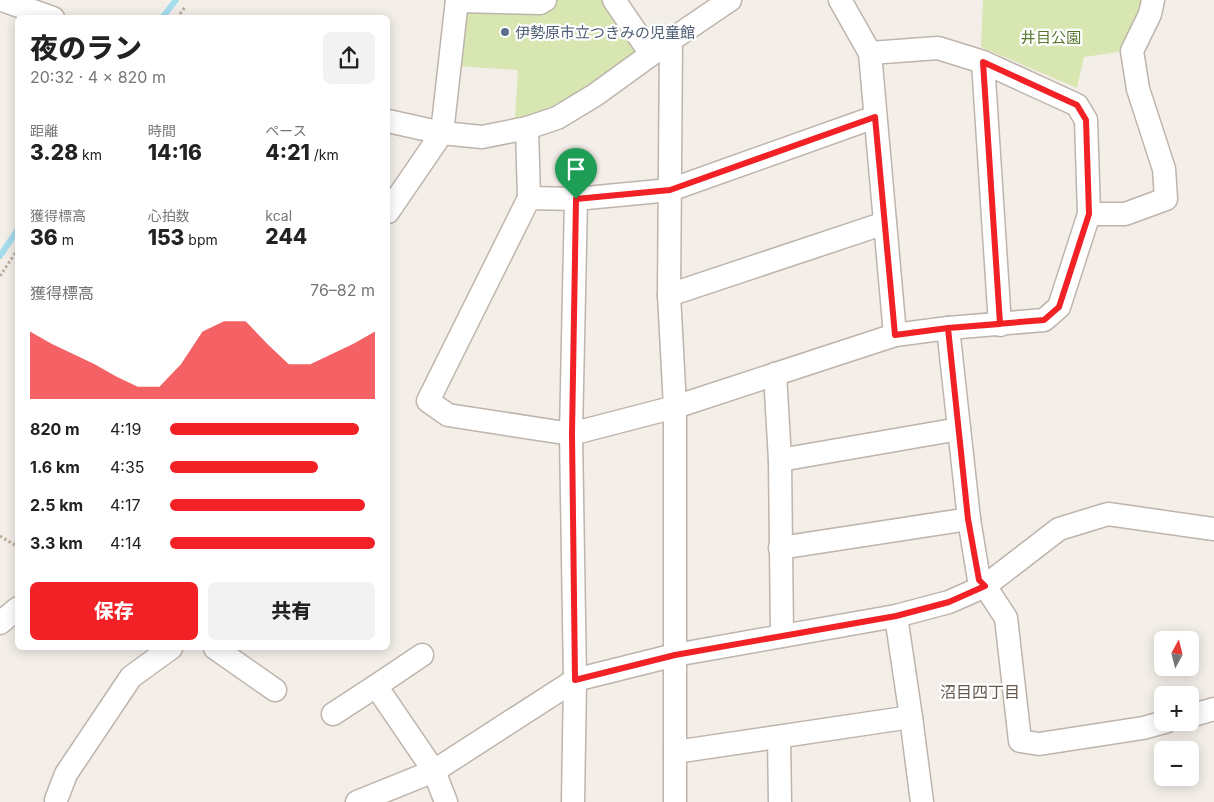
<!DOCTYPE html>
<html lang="ja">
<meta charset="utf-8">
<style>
body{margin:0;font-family:Inter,"Noto Sans JP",sans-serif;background:#f2f2f2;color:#222;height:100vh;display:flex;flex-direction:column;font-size:19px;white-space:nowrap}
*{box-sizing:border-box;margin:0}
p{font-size:16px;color:#767676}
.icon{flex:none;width:28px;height:28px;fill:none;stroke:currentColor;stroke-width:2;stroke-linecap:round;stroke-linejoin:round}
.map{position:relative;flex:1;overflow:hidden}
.sheet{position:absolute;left:15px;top:15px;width:375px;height:635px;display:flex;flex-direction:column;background:#fff;border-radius:8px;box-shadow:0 2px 12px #0003}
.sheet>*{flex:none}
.needle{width:32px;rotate:7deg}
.controls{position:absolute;left:1154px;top:631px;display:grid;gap:10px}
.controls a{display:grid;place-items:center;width:45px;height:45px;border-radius:8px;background:#fff;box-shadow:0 2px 12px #0003;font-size:25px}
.pin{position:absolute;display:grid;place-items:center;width:42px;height:42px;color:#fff;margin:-51px -21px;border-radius:50% 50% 50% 0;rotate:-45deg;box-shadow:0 0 5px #0007}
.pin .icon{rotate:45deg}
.round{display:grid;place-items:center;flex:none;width:52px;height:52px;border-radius:8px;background:#f2f2f2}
.headline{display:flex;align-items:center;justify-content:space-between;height:85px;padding:0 15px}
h1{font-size:28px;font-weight:800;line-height:38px}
.stats{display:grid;grid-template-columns:repeat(3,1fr);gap:8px;height:85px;padding:5px 15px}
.stats div{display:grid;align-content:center}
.stats b{font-size:21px;font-weight:800}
.stats small{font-size:14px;font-weight:400}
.stats p{font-size:14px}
.chart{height:140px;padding:10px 15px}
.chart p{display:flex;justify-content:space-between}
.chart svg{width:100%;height:90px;margin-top:5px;fill:#f12126;opacity:.7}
.action{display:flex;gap:10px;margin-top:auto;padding:10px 15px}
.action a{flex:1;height:58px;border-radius:8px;background:#f12126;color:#fff;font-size:20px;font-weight:800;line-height:58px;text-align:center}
.action a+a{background:#f2f2f2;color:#222}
ul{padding:0 15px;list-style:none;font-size:16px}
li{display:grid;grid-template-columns:80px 60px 1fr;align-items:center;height:38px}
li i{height:12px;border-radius:6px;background:#f12126}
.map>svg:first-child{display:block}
.green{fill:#d8e6b2}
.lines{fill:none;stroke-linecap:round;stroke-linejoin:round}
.stream{stroke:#a6dded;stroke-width:6}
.minor-casing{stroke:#beb4ab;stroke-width:25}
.path{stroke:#bfad9c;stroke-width:3;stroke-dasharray:2.5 2.5;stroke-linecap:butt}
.minor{stroke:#fff;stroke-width:22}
.route-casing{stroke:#fff;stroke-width:10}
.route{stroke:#f12126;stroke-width:6}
.service-dot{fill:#5c6f8a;stroke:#fff;stroke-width:2}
.labels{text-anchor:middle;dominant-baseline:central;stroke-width:4.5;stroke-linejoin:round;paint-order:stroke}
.service-label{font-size:15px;fill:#4e5e75;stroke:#fff;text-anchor:start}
.park-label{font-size:15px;fill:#55762c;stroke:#fff}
.neighbourhood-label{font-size:16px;fill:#68594e;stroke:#fff}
</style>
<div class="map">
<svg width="1214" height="802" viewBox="0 0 1214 802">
<rect width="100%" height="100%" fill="#f3eee8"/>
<!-- green -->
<g class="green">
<polygon points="552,0 608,0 638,53 547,112 522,117 515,117 518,70 457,66 462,11"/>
<polygon points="983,0 1148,0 1142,20 1119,52 1084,57 1077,88 981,47"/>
</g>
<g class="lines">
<!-- stream -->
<g class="stream">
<polyline points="162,18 176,0"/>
<polyline points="0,256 18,229"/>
</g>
<defs>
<g id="minor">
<polyline points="2,0 53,18"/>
<polyline points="614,0 651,54"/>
<polyline points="457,1 540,3 545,0"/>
<polyline points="671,40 669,295 675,407 675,802"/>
<polyline points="870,53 938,48 983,62 1077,105 1086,120 1089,214 1059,307 1044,320 948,328 895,335"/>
<polyline points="983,62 1000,325"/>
<polyline points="388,121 442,133 482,137 527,128 557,118 595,95 671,40 730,0"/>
<polyline points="527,128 529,198"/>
<polyline points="576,199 529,198 428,401 448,415 571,434 675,407 895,335 870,53 840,0"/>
<polyline points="388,212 442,133 457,0"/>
<polyline points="1089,214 1125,214 1166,199 1164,169 1138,89 1132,51 1150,14 1153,0"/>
<polyline points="669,295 885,223"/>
<polyline points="948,328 969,519 979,580 985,586 1006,618 1020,741 1039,744 1143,728 1165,722"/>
<polyline points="775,374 780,460 782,636"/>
<polyline points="780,460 959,429"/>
<polyline points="780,548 969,519"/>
<polyline points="0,623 18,608"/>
<polyline points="215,648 275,690"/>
<polyline points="376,686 434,771 446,802"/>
<polyline points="333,714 376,686 422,655"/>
<polyline points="1190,716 1214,709"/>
<polyline points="779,737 780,802"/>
<polyline points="675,752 911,717"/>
<polyline points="56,800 66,774 131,677 171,648"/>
<polyline points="357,802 434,771 575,680 675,655 896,616"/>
<polyline points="573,802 575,680 571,434 576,199 670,190 875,117"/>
<polyline points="922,802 911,717 896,616 949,602 985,586 1059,529 1108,514 1214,529"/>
</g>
</defs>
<!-- minor casing -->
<use href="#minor" class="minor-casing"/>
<!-- path -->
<g class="path">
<polyline points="177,18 185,7"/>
<polyline points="0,276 18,249"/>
<polyline points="0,536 18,547"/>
</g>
<!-- minor -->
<use href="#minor" class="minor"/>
</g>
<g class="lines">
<defs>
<polyline id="route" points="576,199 572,434 575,680 675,655 896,616 949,602 985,586 979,580 968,519 948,328 1044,320 1059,307 1089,214 1086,120 1077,105 983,62 1000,324 948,328 895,335 875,117 670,190 576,199"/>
</defs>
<!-- route casing -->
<use href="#route" class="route-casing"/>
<!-- route -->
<use href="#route" class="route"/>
</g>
<!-- markers -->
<circle class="service-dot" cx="505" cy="32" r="5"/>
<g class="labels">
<!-- service labels -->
<g class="service-label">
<text x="515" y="32">伊勢原市立つきみの児童館</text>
</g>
<!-- park labels -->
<g class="park-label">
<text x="1051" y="37">井目公園</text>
</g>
<!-- neighbourhood labels -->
<g class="neighbourhood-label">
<text x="980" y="692">沼目四丁目</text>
</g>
</g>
</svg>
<div class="controls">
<a><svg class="needle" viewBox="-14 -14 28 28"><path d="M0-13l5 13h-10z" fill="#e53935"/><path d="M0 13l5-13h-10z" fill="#767676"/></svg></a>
<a>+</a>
<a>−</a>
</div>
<div class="pin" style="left:576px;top:199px;background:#1e9e55"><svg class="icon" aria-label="arrive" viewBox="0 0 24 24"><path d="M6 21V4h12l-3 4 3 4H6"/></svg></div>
<section class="sheet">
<div class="headline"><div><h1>夜のラン</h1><p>20:32 · 4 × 820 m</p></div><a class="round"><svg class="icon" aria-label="share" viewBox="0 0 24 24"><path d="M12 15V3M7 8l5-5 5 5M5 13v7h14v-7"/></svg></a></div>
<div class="stats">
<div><p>距離</p><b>3.28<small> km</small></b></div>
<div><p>時間</p><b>14:16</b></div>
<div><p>ペース</p><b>4:21<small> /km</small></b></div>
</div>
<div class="stats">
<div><p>獲得標高</p><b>36<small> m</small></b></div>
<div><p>心拍数</p><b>153<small> bpm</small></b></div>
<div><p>kcal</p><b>244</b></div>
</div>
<div class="chart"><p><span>獲得標高</span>76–82 m</p>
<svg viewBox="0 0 160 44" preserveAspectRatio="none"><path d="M0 44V11L10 17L20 22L30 27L40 33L50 38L60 38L70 27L80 11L90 6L100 6L110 17L120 27L130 27L140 22L150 17L160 11V44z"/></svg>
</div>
<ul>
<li><b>820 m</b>4:19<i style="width:92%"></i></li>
<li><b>1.6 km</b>4:35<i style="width:72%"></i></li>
<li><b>2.5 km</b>4:17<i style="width:95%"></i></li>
<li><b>3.3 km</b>4:14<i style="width:100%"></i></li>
</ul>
<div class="action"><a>保存</a><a>共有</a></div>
</section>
</div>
